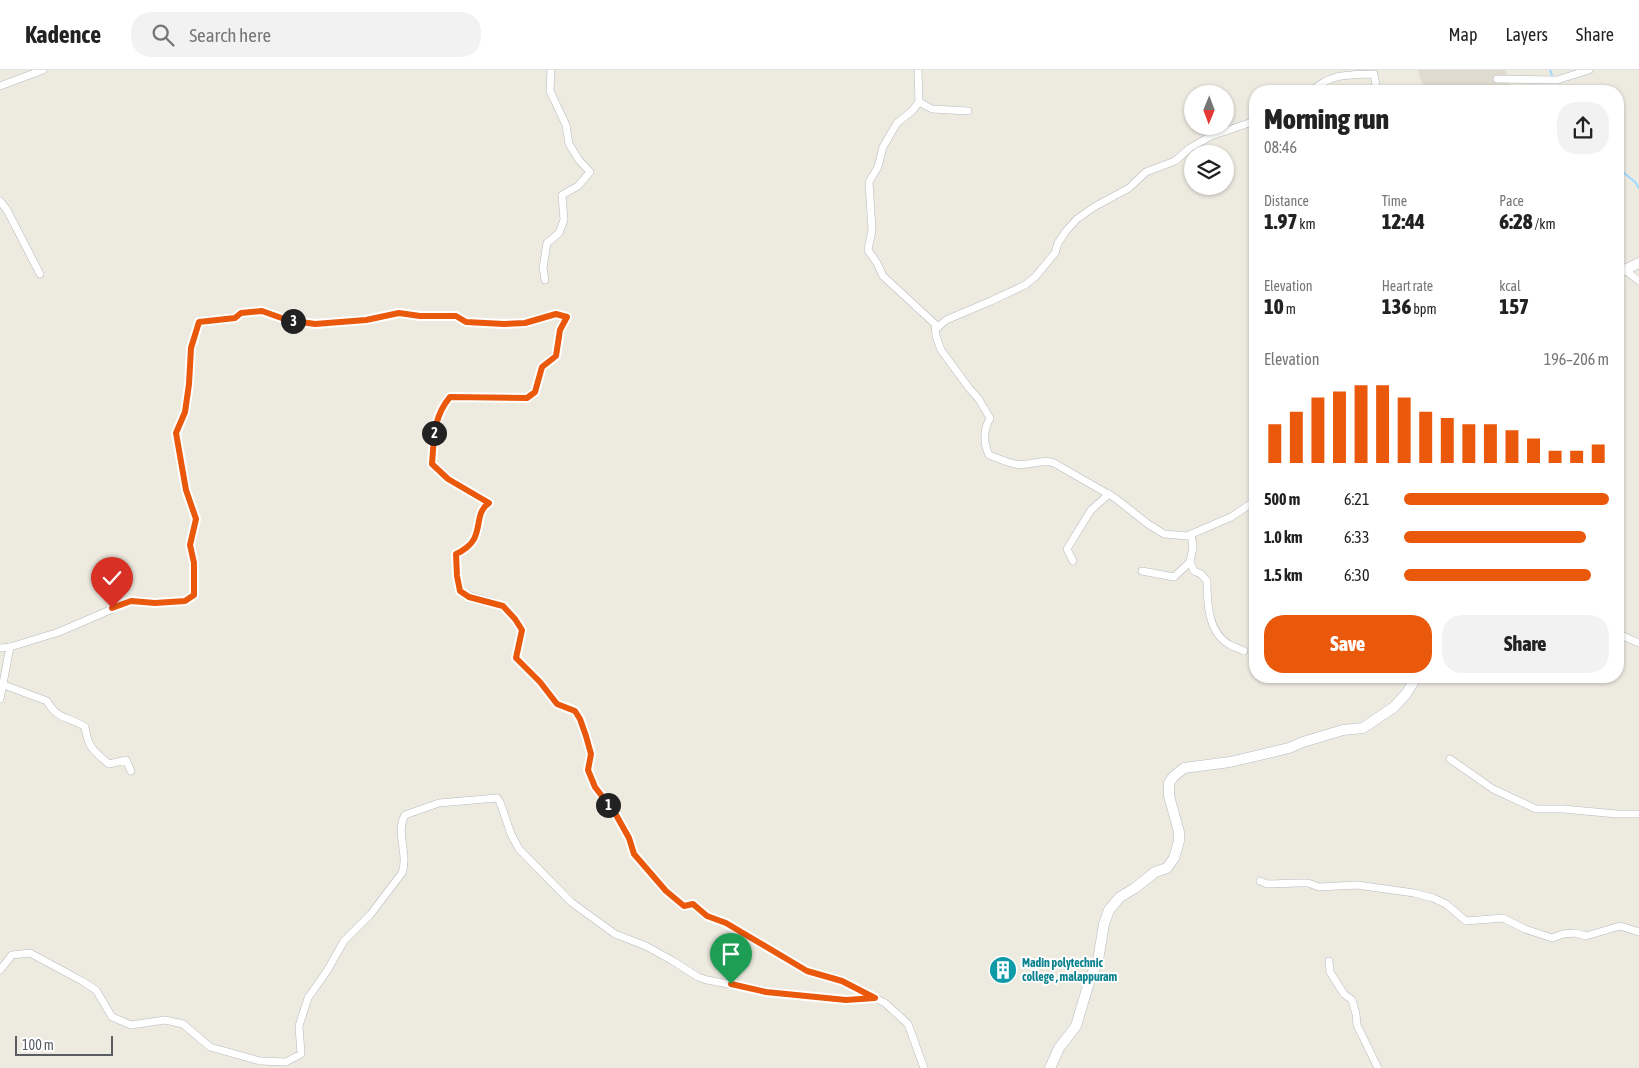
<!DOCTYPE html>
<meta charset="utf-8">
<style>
body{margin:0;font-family:"Asap Condensed",sans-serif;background:#f2f2f2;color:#222;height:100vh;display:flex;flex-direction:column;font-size:19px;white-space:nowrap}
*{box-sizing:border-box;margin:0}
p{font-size:16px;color:#767676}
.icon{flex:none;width:28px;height:28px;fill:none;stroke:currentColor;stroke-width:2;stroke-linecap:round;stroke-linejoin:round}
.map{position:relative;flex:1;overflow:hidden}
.side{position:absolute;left:1249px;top:15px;width:375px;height:598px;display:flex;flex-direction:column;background:#fff;border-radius:20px;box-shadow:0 1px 4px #0004}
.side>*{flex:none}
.needle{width:32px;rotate:181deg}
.tools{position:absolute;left:1184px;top:15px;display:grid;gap:10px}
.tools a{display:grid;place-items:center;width:50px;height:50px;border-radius:50%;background:#fff;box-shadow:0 1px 4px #0004;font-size:25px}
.scale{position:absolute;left:15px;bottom:12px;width:98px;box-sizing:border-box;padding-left:5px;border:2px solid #595d62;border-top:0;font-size:14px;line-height:18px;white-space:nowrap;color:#595d62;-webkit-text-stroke:4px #fff;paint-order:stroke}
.pin{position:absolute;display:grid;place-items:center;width:42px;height:42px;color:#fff;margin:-51px -21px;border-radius:50% 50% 50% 0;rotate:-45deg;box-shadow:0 0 5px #0007}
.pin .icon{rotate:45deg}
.km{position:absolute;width:25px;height:25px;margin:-12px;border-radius:50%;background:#222;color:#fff;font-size:14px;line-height:25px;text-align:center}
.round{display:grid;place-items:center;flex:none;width:52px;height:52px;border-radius:20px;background:#f2f2f2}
.head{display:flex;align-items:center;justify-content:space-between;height:85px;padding:0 15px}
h1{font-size:28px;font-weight:800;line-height:38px}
.stats{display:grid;grid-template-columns:repeat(3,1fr);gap:8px;height:85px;padding:5px 15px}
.stats div{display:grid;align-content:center}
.stats b{font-size:21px;font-weight:800}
.stats small{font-size:14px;font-weight:400}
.stats p{font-size:14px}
.chart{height:140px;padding:10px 15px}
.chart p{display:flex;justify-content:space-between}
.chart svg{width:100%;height:90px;margin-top:5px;stroke:#ea580c;stroke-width:6}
.primary-button{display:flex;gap:10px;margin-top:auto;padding:10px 15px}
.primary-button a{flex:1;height:58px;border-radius:20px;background:#ea580c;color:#fff;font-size:20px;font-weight:800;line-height:58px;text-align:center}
.primary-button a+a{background:#f2f2f2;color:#222}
ul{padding:0 15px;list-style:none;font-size:16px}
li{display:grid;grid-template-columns:80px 60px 1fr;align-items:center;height:38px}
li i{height:12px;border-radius:6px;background:#ea580c}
header{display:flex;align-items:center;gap:30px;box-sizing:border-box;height:70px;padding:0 25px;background:#fff;border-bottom:1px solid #e0e0e0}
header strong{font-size:24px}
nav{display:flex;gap:28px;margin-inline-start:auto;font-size:18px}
.search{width:350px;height:45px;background:#f2f2f2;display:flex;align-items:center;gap:12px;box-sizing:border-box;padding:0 18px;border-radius:20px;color:#767676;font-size:19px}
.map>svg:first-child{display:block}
.education{fill:#dfdbd1}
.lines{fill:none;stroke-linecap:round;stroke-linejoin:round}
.stream{stroke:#9ed9ff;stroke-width:2}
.street-casing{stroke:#b6b9be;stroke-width:8}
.secondary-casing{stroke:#b6bac0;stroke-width:11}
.street{stroke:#fff;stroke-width:7}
.secondary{stroke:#fff;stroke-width:10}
.route-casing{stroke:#fff;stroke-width:10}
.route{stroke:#ea580c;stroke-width:6}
.labels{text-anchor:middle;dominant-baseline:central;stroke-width:4;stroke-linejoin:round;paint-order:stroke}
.culture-label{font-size:12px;font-weight:bold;fill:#0d838f;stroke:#fff;text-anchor:start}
</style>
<header>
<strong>Kadence</strong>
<div class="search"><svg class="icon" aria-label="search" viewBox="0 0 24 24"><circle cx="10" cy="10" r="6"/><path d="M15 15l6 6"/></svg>Search here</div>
<nav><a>Map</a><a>Layers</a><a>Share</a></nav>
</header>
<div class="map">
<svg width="1639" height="998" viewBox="0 0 1639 998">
<rect width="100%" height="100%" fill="#edeae0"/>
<!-- education -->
<polygon class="education" points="1418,0 1505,0 1511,21 1424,21"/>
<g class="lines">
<!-- stream -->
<g class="stream">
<polyline points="1550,0 1553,8"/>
<polyline points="1618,98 1635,112 1639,118"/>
</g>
<defs>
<g id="street">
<path d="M918,0L919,32L912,41L897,53L883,77L878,97L869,112L872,160L868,180L877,193L883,206L935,254L936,266L941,280L969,318L978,328L990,348C983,361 983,372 989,385C997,388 1006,392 1015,394C1027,397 1043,388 1054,393L1115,428L1148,454L1164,464L1187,466L1231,447L1255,431"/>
<polyline points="1497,9 1557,10 1589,0"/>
<polyline points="0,16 43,0"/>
<path d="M1312,21C1331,3 1349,5 1374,4L1377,21"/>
<polyline points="919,32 932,39 968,41"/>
<polyline points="0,131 7,140 40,204"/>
<polyline points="1625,200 1639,211"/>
<polyline points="545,210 543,198 547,173 559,163 564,150 562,125 578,116 590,102 579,90 569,74 566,55 550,21 551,0"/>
<polyline points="936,259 946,250 991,231 1025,215 1035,207 1055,183 1058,173 1066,161 1077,149 1094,137 1129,118 1146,102 1175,91 1190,78 1211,66 1255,51"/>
<path d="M1191,464L1193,477L1190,492L1194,501L1201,504L1207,511C1207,533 1208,563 1230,575C1234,577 1240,579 1244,581"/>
<polyline points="1073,491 1067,479 1091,440 1109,424"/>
<polyline points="1142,501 1174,507 1190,492"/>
<polyline points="1618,568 1623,566 1639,573"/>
<path d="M10,577L59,562L131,531L170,533L185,531L194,525V493L190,475L196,449L186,420L176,363L185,342L189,314L191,278L199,252L235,247L241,243L262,241L287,250L315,254L367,250L399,243L420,246H456L466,252L504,254L525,253L556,244L567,247L561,260L555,285L542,297L535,322L527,328L450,327C433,347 434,369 432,394L448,409L489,433C476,442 481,457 474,469C471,476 463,481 456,484L457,506L460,521C473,529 488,529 502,536C510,540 517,552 522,560L516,588L540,612L557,634L575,641L580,649L587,666L591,684L588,700L595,717L615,743L629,768L634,784L666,821L684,836L693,834L707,846L726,853L807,901L842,911L885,933L908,954L924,998"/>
<polyline points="0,578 10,577 0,629"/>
<path d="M4,615L47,631C58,651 69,646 85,657C88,677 93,681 109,694L126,690L131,701"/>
<polyline points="1450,689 1493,719 1536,739 1563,739 1617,744 1639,744"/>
<polyline points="1260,811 1267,814 1297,813 1308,813 1319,817 1357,815 1414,823 1433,828 1446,834 1466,851 1503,848 1525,859 1552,868 1563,864 1575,863 1586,866 1620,856 1639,862"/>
<polyline points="1329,891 1330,902 1344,924 1352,930 1356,944 1357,955 1378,998"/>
<path d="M0,900L12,885L30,883L82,911L96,920L112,947L131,955L165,950L183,954L210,977L260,991L286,992L301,984L299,956L308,928L327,901L344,871L370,845L402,803C409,784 395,763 405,745L439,733L497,728L500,732L511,764L519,779L571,832L615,864L646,876L673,891L698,907L707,910L766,921L846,930L873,928"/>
</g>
<g id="secondary">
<polyline points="1618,197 1625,200 1639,193"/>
<polyline points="1050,998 1059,978 1076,956 1090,909 1098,890 1104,854 1109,840 1120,827 1135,818 1155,802 1167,798 1174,788 1179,771 1179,762 1169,726 1169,713 1173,707 1184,698 1230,692 1289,678 1303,672 1343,660 1363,658 1394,637 1406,624 1417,606"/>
</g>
</defs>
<!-- street casing -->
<use href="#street" class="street-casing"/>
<!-- secondary casing -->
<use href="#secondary" class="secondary-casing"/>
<!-- street -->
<use href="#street" class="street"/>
<!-- secondary -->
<use href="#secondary" class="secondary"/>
</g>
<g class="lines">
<defs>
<path id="route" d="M112,538L131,531L155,533L185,531L194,525V493L190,475L196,449L186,420L176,363L185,342L189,314L191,278L199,252L235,248L241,243L262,241L287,250L315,254L366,250L399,243L420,246H456L466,252L504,254L525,253L556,244L567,247L560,260L556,286L542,297L535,322L527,328L450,327C433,347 434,369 432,394L448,409L489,433C476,442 481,456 474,469C471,475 463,481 456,484L457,506L460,521L469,527L503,536L515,549L522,560L516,588L540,612L557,634L575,641L580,649L586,666L591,684L588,700L595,717L615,743L629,768L634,784L666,821L684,836L693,834L707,846L726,853L807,901L842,911L875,928L846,930L766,922L731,914"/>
</defs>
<!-- route casing -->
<use href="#route" class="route-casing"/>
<!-- route -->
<use href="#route" class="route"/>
</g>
<!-- icons -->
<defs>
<symbol id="building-disc" viewBox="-11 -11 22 22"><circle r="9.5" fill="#0f9aa8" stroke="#fff"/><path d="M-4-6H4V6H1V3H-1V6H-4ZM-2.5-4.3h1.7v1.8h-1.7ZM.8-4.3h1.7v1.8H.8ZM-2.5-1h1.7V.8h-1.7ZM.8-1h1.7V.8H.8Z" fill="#fff"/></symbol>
</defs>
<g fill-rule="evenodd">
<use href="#building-disc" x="987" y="884" width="32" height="32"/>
</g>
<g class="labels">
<!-- culture labels -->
<g class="culture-label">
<text x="1022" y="893">Madin polytechnic<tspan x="1022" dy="14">college , malappuram</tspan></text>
</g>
</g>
</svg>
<div class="tools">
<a><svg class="needle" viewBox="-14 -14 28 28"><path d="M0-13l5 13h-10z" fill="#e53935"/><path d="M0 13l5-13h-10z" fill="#767676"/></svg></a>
<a><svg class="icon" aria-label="layers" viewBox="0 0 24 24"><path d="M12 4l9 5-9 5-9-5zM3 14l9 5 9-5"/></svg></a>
</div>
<div class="scale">100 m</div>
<div class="pin" style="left:731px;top:914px;background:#1e9e55"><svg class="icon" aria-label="arrive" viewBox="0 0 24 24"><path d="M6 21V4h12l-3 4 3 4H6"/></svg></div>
<div class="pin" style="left:112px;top:538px;background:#d93025"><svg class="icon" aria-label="check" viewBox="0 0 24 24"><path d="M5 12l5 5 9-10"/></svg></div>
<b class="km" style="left:608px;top:735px">1</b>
<b class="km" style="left:434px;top:363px">2</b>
<b class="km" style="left:293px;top:251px">3</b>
<section class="side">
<div class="head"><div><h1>Morning run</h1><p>08:46</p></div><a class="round"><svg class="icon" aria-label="share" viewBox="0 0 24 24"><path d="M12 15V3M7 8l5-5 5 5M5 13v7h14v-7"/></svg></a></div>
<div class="stats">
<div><p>Distance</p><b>1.97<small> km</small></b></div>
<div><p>Time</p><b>12:44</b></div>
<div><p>Pace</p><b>6:28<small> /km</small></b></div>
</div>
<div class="stats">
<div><p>Elevation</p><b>10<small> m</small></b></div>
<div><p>Heart rate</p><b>136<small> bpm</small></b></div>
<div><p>kcal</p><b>157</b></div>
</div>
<div class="chart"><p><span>Elevation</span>196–206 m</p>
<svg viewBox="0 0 160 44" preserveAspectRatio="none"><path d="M5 44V25M15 44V19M25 44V12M35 44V9M45 44V6M55 44V6M65 44V12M75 44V19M85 44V22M95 44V25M105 44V25M115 44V28M125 44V32M135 44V38M145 44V38M155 44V35"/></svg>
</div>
<ul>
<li><b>500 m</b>6:21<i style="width:100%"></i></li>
<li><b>1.0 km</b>6:33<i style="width:89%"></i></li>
<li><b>1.5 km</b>6:30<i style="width:91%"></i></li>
</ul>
<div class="primary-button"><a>Save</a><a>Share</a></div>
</section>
</div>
